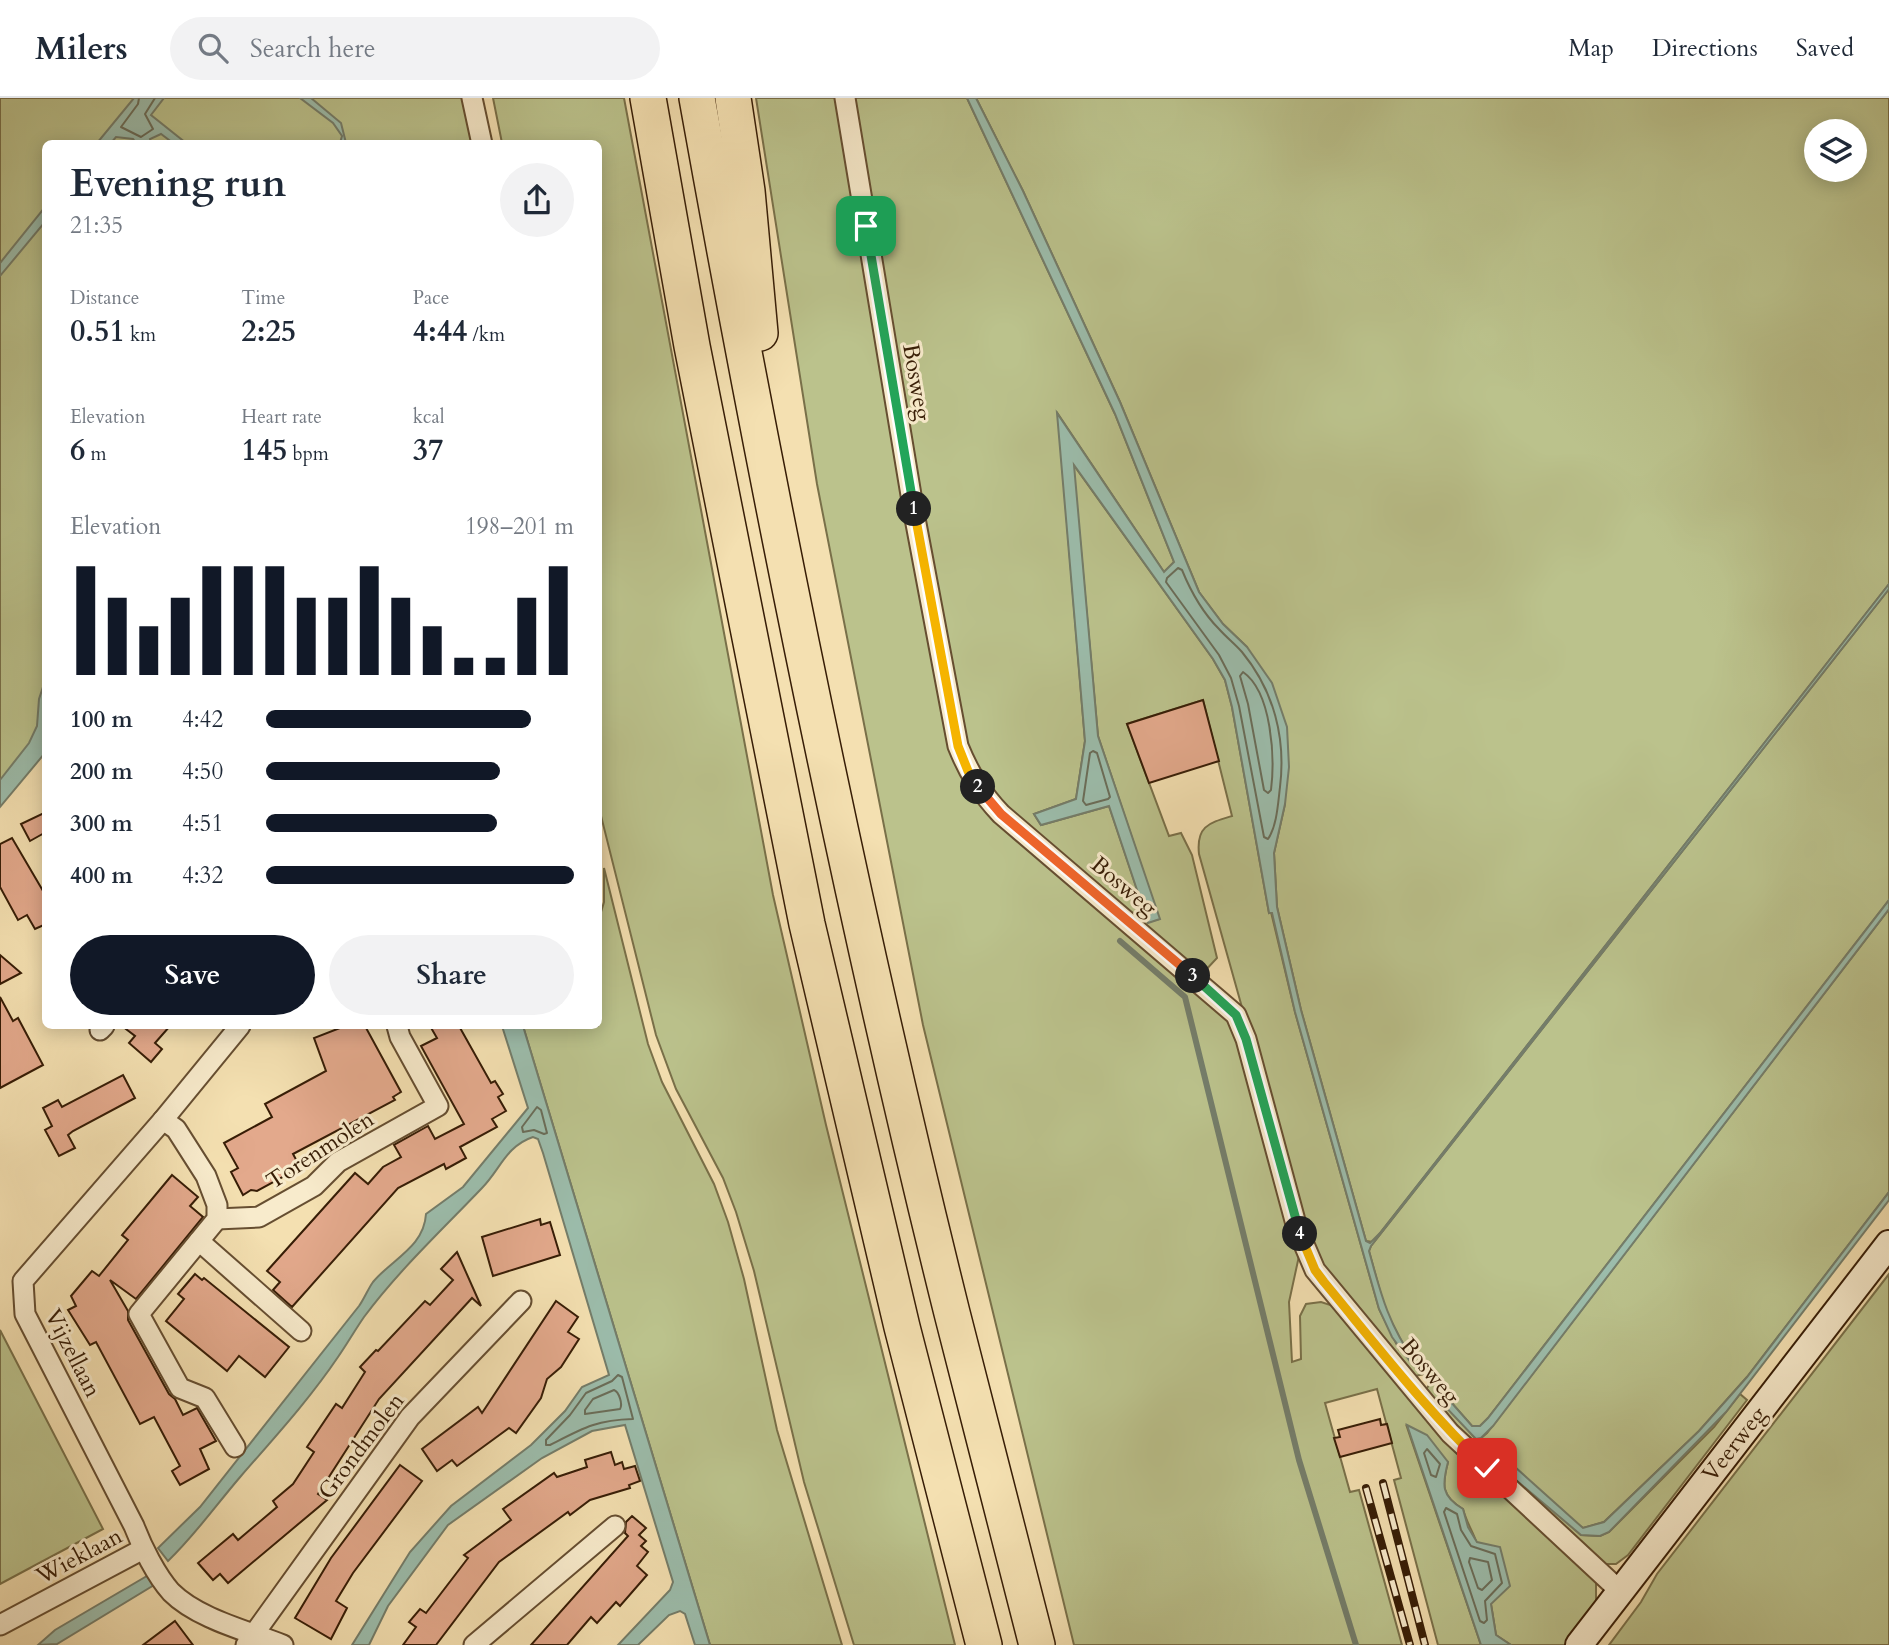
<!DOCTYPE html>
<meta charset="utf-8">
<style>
body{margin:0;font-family:Cardo,serif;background:#f2f2f3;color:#1f2937;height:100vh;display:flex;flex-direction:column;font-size:26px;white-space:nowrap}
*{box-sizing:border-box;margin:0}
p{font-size:23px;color:#747a83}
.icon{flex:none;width:38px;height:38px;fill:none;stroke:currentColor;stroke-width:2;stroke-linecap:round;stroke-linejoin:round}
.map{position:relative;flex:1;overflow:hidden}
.side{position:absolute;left:42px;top:42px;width:560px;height:889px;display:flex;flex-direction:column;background:#fff;border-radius:10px;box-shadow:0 4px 18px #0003}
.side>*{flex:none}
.fabs{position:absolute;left:1804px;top:21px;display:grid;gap:14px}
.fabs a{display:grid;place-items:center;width:63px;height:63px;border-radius:50%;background:#fff;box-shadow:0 4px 18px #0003;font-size:35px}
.pin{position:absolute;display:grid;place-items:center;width:60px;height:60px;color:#fff;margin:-30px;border-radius:14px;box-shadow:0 4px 10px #0006}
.km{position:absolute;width:35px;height:35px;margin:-18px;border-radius:50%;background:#222;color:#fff;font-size:19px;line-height:35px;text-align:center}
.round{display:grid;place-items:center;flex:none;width:74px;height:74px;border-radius:37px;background:#f2f2f3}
.headline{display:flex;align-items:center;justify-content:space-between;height:119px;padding:0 28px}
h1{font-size:38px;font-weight:800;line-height:52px}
.metrics{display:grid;grid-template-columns:repeat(3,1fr);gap:10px;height:119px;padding:7px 28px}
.metrics div{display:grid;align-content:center}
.metrics b{font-size:30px;font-weight:800}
.metrics small{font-size:19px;font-weight:400}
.metrics p{font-size:19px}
.chart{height:196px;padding:14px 28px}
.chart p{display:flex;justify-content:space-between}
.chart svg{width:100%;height:126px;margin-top:7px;stroke:#111827;stroke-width:6}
.primary-button{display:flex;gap:14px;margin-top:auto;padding:14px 28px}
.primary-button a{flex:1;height:80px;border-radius:42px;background:#111827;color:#fff;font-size:28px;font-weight:800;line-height:80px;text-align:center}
.primary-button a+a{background:#f2f2f3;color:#1f2937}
ul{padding:0 28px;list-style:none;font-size:23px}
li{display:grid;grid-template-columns:112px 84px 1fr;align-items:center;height:52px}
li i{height:18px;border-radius:9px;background:#111827}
header{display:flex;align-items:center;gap:42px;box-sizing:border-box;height:98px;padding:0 35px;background:#fff;border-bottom:2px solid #e0e1e3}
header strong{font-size:33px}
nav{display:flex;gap:38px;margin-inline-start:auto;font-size:24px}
.search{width:490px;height:63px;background:#f2f2f3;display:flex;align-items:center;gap:18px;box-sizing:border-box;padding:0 24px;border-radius:38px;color:#747a83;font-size:26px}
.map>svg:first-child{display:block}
.green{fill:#bbc28c;stroke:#797049;stroke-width:2;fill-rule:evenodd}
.water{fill:#9cbdac;stroke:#747d6a;stroke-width:2}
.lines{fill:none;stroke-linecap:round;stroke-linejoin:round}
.shore{stroke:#6a6d59;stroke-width:2}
.stream{stroke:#747d6a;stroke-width:6}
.building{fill:#e3a98c;stroke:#371d06;stroke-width:2}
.street-casing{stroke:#664e31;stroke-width:23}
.secondary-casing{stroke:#371d06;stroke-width:30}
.highway-casing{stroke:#371d06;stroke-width:38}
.street{stroke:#f8ebcc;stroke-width:19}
.secondary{stroke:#f8ebcc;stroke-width:26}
.highway{stroke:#f4e0b1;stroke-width:35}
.rail-casing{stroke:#371d06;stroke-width:8}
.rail{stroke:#f8ebcc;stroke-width:5;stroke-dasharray:16;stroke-linecap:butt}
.split-1-casing{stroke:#fff;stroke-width:14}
.split-2-casing{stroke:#fff;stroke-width:14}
.split-3-casing{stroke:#fff;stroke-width:14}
.split-4-casing{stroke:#fff;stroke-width:14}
.split-5-casing{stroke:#fff;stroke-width:14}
.split-1{stroke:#22a559;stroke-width:9}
.split-2{stroke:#f5b400;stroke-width:9}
.split-3{stroke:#f0652b;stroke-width:9}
.split-4{stroke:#22a559;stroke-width:9}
.split-5{stroke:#f5b400;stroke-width:9}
.labels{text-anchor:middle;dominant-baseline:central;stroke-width:6;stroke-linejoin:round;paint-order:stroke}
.street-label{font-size:23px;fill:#371d06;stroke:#f8ebcc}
</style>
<header>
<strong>Milers</strong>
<div class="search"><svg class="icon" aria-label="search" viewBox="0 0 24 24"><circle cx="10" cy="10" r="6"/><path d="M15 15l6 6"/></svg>Search here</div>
<nav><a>Map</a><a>Directions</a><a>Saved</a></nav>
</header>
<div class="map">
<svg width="1889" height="1547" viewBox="0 0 1889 1547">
<rect width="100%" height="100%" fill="#f4e0b1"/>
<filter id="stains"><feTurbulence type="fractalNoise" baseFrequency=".00286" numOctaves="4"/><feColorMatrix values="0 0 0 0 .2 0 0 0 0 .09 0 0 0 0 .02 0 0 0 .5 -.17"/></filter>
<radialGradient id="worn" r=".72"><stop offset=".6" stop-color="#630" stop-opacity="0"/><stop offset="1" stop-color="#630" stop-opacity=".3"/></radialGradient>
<!-- green -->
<g class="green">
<polygon points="0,0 481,0 487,45 46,46 45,652 0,706"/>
<polygon points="493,0 624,0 773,797 826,1027 955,1547 854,1547 804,1384 754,1173 736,1114 723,1080 676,991 656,937 599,710 598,46 502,45"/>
<path d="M756,0H840L957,662L1180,873L1229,924L1249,972L1299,1158L1289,1204L1292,1264L1301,1261L1300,1218L1306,1206L1321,1204L1343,1211L1596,1482V1509L1566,1547H1511L1496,1537C1491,1507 1487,1475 1477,1446C1473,1433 1467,1426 1463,1411C1441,1398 1442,1387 1448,1364L1407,1329L1481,1547H1438L1394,1382L1401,1380L1377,1291L1325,1305L1350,1394L1359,1392L1402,1547H1074L923,927L817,386Z"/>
<path d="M850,0H967L1115,316L1174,464L1164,474L1058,316L1085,643L1076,701L1034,716L1041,727L1109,708L1148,824L1159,821L1098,638L1073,366L1213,561L1225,582L1232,609L1269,815L1271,814L1295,914L1379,1211L1399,1251L1404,1248L1385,1211L1369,1153L1371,1148L1889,491V802L1488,1320L1480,1328H1472L1443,1295L1438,1300L1476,1341L1481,1340L1487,1335L1889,811V1094L1747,1279L1699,1333L1604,1424L1583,1430L1505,1374L1531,1393L1581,1437L1600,1438L1609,1434L1714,1329L1740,1296L1747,1302L1628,1457L1616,1466H1604L1472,1349L1426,1295L1427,1290L1432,1283L1429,1275L1411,1279L1318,1164L1289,1077L1199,756C1196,728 1209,725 1232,718L1203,602L1127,626L1169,738L1181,735L1192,757L1217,860L1202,876L992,698L971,668L955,617Z"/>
<path d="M976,0H1889V486L1373,1144L1366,1143L1301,912L1277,809L1274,755L1285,706L1247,549L1223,526L1199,494L1120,304L1023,93ZM1816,33H1855V72H1816Z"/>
<polygon points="604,770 648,946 662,984 714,1086 728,1124 744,1181 777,1332 842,1547 710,1547 523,928 598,928 598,824 604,804"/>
<polygon points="1889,1176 1889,1547 1609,1547 1641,1504 1657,1476"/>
<polygon points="0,1232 103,1431 0,1486"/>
</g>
<!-- water -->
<g class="water">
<polygon points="134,0 164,0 151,17 186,45 173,45 161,36 150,41 151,45 136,45 133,41 116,39 111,45 97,45"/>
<polygon points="300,0 311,0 341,25 346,45 340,45 342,38 333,25"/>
<path d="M967,0H976L1023,93L1120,304L1199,494L1223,526L1247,549L1272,585L1287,629L1289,669L1285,706L1274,755L1277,809L1301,912L1366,1143L1370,1145L1380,1135L1889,486V491L1371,1148L1369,1153C1380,1193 1389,1229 1415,1263L1412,1266L1392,1239L1379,1211L1295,914L1272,815H1269L1232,609L1225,582L1213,561L1074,367L1098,638L1160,821L1148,825L1109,708L1041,727L1034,716L1076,701L1085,643L1057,315L1164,474L1174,464L1115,316Z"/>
<polygon points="45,109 45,124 0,178 0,165"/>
<polygon points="45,583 45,655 0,709 0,682 29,645 37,628 39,601"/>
<polygon points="1889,802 1889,811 1493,1328 1481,1340 1476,1341 1438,1301 1443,1295 1472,1328 1480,1328 1488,1320"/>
<path d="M502,928H523L710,1547H695L685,1516L680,1513L669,1517L638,1547H618L670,1492L673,1484L625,1327L592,1333L542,1360L448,1427L388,1508L369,1547H352L410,1454L451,1408L531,1347L565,1313L582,1289L609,1277L543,1055L538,1041L533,1039C506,1048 500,1072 482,1090C442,1132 399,1172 364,1219C355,1232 347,1246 338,1259C309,1302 274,1340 241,1378C216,1407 196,1436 168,1463L158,1450L200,1409L359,1208C364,1201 368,1191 373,1184C392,1161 424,1149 426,1116L463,1089L528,1010Z"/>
<polygon points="1889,1094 1889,1102 1726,1314 1609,1434 1600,1438 1581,1437 1498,1367 1505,1360 1583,1430 1604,1424 1699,1333 1747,1279"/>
<path d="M1407,1327L1427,1337L1448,1364C1442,1387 1441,1398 1463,1411L1468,1429L1477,1444L1500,1449L1510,1488L1491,1506L1496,1537L1511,1547H1481Z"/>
<polygon points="152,1475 159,1484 57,1546 38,1547 55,1532"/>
</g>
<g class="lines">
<!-- shore -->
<g class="shore">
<polyline points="139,0 138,6 121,29 141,39 153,31 145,16 155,0"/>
<path d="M1178,470L1182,472C1191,494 1202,514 1219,531C1226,539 1235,546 1242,554C1274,593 1286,640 1280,689C1278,705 1277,728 1268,741L1264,739L1239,608L1231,580L1219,557L1166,484L1167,480Z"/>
<path d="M1243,574C1272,594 1275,660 1271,692L1268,695L1264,692L1248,606L1240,578Z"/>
<polygon points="1093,653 1097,655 1110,699 1108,701 1086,707 1083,703 1090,655"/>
<polygon points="537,1009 541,1012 547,1035 544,1036 534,1032 523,1034 522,1029"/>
<path d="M618,1277L622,1279L633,1321C596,1322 583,1330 550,1347H546V1342L570,1317L586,1295L612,1283Z"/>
<path d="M614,1292C619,1294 623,1306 620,1311L585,1316V1312L593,1301Z"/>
<polygon points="1427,1351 1440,1366 1436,1379 1431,1377 1424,1355"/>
<polygon points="1446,1410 1457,1416 1461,1432 1471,1448 1495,1456 1502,1485 1485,1503 1487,1522 1484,1525 1480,1523 1444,1414"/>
<polygon points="1470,1460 1488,1464 1492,1482 1482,1492 1478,1490 1469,1464"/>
</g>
<!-- stream -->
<polyline class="stream" points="1120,843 1185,899 1299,1362 1356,1547"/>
</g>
<!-- building -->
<g class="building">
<polygon points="1203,602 1219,663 1149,685 1127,626"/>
<polygon points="46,714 46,734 30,743 21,726"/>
<polygon points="12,740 46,798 46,826 35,831 27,817 18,822 0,789 0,746"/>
<polygon points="0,857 21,875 0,886"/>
<polygon points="0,899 13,923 18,920 43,967 0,990"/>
<polygon points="122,928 170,928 155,945 162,951 151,964 129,945 135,938"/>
<polygon points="345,928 365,928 401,994 393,999 395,1002 293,1056 299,1067 290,1071 292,1074 257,1093 251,1092 243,1097 231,1074 238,1070 224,1045 272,1019 265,1006 326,973 314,940"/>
<polygon points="430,928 459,928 491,985 495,983 503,996 498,999 506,1013 492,1021 497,1029 460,1049 466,1060 446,1071 444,1066 398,1090 292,1209 273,1192 280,1184 267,1173 355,1075 368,1086 383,1069 401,1059 394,1047 428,1028 435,1041 464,1026 421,948 437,940"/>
<polygon points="123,977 135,1000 73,1033 68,1037 75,1050 59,1058 45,1032 52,1028 43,1010 58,1002 62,1009"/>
<polygon points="172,1077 198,1099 190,1108 203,1119 136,1201 110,1182 128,1213 128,1222 169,1296 175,1301 183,1317 197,1310 216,1343 200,1351 209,1371 180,1387 172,1373 180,1368 154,1319 140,1326 96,1244 90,1247 68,1212 76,1208 71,1198 92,1173 99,1178 128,1142 122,1137"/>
<polygon points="540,1121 541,1127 550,1124 560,1157 493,1178 482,1139"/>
<polygon points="457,1154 481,1208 472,1200 379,1301 318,1396 327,1402 228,1485 220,1476 213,1482 198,1465 233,1436 238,1442 277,1409 273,1403 293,1386 314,1354 307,1349 336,1306 342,1310 365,1274 360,1269 376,1252 378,1253 425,1203 430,1207 453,1182 441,1171"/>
<polygon points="195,1176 202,1182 204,1180 289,1249 265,1279 239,1258 227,1273 166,1223 184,1201 178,1196"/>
<polygon points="556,1203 578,1219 568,1234 579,1241 561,1269 547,1281 541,1300 516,1335 509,1330 457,1368 452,1362 437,1373 422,1351 478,1309 482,1315"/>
<polygon points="1380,1321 1381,1327 1387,1326 1392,1345 1340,1359 1334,1340 1340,1339 1338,1332"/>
<polygon points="611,1354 615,1367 622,1364 624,1371 635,1368 640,1383 629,1387 630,1390 590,1402 570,1417 568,1414 499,1464 436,1547 403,1547 416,1529 409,1524 420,1511 426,1515 468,1460 464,1457 511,1422 503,1411 554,1375 557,1379 587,1369 585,1362"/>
<polygon points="400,1367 422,1383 353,1475 336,1503 347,1510 331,1541 295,1520 331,1460"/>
<polygon points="632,1418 646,1430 639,1437 646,1443 641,1448 648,1454 637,1468 647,1477 620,1508 616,1504 597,1525 591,1519 567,1547 531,1547 628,1438 625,1435 626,1424"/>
<polygon points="175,1523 193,1547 143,1547"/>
</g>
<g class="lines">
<defs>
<g id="street">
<polyline points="472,0 482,46"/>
<path d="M845,0L914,415L958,648C969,675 981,695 1001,716L1236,917L1246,941L1297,1130L1315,1172L1450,1335L1620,1493"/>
<path d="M240,928L163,1022L23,1183L25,1216L134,1428C142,1449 156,1477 171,1494C198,1521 248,1533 283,1547"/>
<polyline points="100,932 104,928"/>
<polyline points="163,1022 176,1031 206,1078 217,1107 217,1121 139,1216 180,1290 205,1300 235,1349"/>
<polyline points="217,1121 259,1119 314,1088 338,1064 438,1008 400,939 397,928"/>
<polyline points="199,1143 301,1233"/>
<polyline points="0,1527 143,1451"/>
<polyline points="246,1547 410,1319 521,1203"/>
<polyline points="474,1547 615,1428"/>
</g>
<polyline id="secondary" points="1579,1547 1889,1146"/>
<g id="highway">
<polyline points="648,0 692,248 807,826 902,1229 984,1547"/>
<path d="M697,0C770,407 852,814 952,1215C980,1326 1009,1436 1037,1547"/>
<polyline points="733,0 747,93 760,235"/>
</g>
</defs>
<!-- street casing -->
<use href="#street" class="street-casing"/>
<!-- secondary casing -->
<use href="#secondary" class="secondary-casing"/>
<!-- highway casing -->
<use href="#highway" class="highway-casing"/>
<!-- street -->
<use href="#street" class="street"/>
<!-- secondary -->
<use href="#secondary" class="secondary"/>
<!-- highway -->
<use href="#highway" class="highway"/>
<defs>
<g id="rail">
<polyline points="1383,1385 1425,1547"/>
<polyline points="1366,1390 1410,1547"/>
</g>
</defs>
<!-- rail casing -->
<use href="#rail" class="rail-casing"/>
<!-- rail -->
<use href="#rail" class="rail"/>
</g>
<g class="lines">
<defs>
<polyline id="split-1" points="866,128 914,411"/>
<polyline id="split-2" points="914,411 958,648 968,673 978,689"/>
<polyline id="split-3" points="978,689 1001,716 1193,878"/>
<polyline id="split-4" points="1193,878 1236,917 1246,941 1300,1136"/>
<path id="split-5" d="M1300,1136L1315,1172L1324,1184C1377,1248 1427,1313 1487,1370"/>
</defs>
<!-- split-1 casing -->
<use href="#split-1" class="split-1-casing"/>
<!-- split-2 casing -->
<use href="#split-2" class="split-2-casing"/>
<!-- split-3 casing -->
<use href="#split-3" class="split-3-casing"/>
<!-- split-4 casing -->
<use href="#split-4" class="split-4-casing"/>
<!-- split-5 casing -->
<use href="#split-5" class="split-5-casing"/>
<!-- split-1 -->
<use href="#split-1" class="split-1"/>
<!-- split-2 -->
<use href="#split-2" class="split-2"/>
<!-- split-3 -->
<use href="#split-3" class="split-3"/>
<!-- split-4 -->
<use href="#split-4" class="split-4"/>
<!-- split-5 -->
<use href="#split-5" class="split-5"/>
</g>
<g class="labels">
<!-- street labels -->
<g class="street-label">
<text transform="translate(917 284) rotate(80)">Bosweg</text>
<text transform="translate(1124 788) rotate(40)">Bosweg</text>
<text transform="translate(320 1052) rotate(-33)">Torenmolen</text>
<text transform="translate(73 1255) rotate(63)">Vijzellaan</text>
<text transform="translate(1430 1273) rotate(50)">Bosweg</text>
<text transform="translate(1734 1346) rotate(-52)">Veerweg</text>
<text transform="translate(361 1348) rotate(-53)">Grondmolen</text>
<text transform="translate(79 1458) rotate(-28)">Wieklaan</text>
</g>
</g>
<rect width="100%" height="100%" filter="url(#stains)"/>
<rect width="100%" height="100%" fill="url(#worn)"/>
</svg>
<div class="fabs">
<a><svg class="icon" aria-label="layers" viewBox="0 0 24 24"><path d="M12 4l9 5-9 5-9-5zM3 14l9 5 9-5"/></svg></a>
</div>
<div class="pin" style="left:866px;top:128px;background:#1e9e55"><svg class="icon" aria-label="arrive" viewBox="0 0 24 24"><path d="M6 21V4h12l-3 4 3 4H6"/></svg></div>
<div class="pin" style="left:1487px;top:1370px;background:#d93025"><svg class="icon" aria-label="check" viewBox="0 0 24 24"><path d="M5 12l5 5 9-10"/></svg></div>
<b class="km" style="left:914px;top:411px">1</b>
<b class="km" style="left:978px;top:689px">2</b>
<b class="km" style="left:1193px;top:878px">3</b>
<b class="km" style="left:1300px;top:1136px">4</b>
<section class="side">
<div class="headline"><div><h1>Evening run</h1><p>21:35</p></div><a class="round"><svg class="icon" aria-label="share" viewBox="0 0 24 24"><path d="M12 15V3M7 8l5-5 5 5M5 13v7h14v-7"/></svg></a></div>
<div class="metrics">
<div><p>Distance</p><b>0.51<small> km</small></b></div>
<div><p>Time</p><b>2:25</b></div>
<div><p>Pace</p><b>4:44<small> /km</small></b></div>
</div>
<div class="metrics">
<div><p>Elevation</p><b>6<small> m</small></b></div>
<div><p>Heart rate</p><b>145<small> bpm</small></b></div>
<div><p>kcal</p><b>37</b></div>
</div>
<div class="chart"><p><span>Elevation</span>198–201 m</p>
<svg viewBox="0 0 160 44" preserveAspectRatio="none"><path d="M5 44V6M15 44V17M25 44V27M35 44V17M45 44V6M55 44V6M65 44V6M75 44V17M85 44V17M95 44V6M105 44V17M115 44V27M125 44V38M135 44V38M145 44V17M155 44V6"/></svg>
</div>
<ul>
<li><b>100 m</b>4:42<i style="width:86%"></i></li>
<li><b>200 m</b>4:50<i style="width:76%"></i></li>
<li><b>300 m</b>4:51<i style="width:75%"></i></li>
<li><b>400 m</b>4:32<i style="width:100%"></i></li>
</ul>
<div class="primary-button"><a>Save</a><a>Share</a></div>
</section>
</div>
